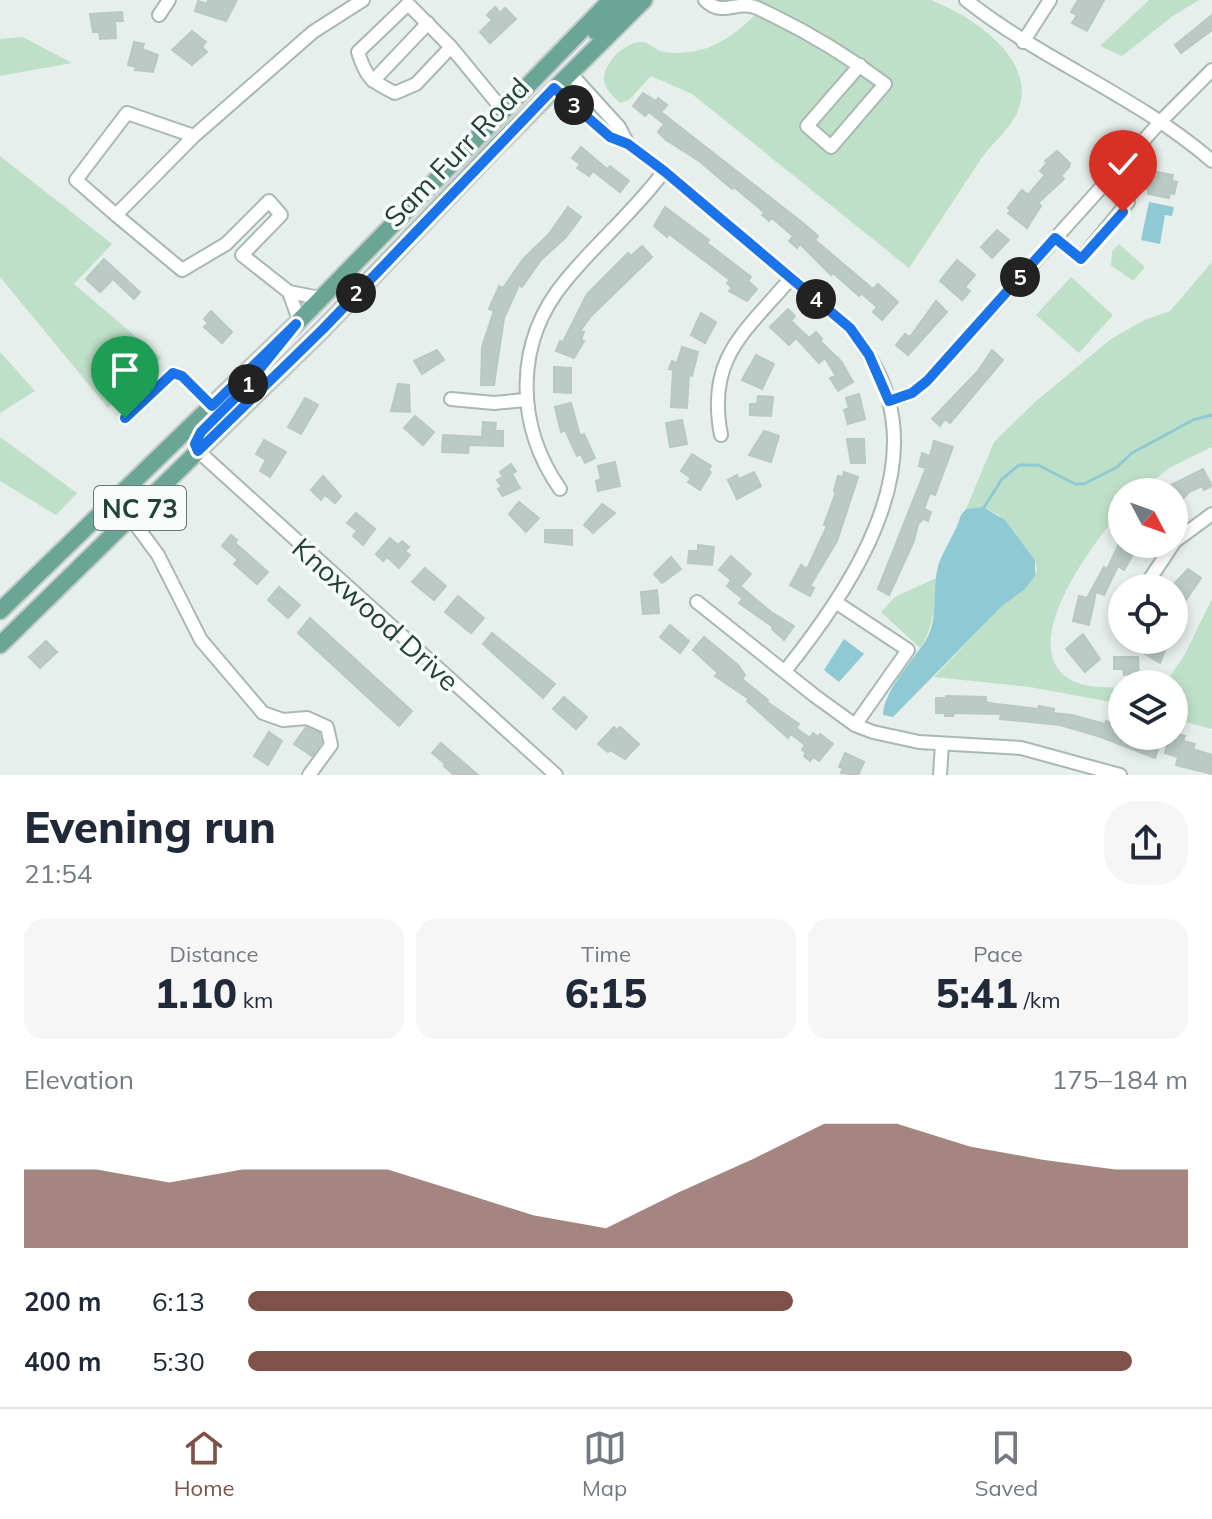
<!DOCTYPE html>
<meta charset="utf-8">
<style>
body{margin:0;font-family:Mulish,sans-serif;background:#f6f6f7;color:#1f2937;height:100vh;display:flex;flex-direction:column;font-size:30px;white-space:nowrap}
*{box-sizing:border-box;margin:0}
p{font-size:26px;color:#747a83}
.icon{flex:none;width:44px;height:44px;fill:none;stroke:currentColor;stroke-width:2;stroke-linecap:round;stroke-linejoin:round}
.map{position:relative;height:775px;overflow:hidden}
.side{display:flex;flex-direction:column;background:#fff;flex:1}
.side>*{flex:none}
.needle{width:52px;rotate:131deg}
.tools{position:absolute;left:1108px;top:478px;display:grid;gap:16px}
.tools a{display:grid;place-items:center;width:80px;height:80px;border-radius:50%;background:#fff;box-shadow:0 4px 12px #0003;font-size:40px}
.pin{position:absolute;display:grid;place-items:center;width:68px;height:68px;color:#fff;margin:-82px -34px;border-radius:50% 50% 50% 0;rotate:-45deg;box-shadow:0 0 8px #0007}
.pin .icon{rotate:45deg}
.km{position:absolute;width:40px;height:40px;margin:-20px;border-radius:50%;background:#222;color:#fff;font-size:22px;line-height:40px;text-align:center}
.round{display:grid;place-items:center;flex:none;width:84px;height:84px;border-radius:32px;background:#f6f6f7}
.head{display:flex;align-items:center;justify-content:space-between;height:136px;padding:0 24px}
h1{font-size:44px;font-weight:800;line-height:60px}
.metrics{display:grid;grid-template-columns:repeat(3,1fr);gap:12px;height:136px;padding:8px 24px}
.metrics div{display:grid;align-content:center;border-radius:20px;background:#f6f6f7;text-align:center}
.metrics b{font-size:40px;font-weight:800}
.metrics small{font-size:22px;font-weight:400}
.metrics p{font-size:22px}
.chart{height:224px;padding:16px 24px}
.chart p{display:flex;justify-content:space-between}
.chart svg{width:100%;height:144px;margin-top:8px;fill:#7f5249;opacity:.7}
ul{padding:0 24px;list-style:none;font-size:26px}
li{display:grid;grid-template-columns:128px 96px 1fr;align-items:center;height:60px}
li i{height:20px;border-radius:10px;background:#7f5249}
.tab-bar{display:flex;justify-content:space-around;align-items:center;height:112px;border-top:2px solid #e0e1e3;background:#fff;font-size:22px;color:#747a83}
.tab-bar a{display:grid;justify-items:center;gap:4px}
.tab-bar .selected{color:#7f5249}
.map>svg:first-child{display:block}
.green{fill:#bfe0c8}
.water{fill:#8ec9d4}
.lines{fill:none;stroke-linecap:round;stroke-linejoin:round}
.stream{stroke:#8ec9d4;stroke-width:3}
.building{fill:#bbcac4;stroke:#b8c9c2;stroke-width:2}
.minor-casing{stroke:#a8b8b2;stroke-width:16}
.major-casing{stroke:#c2cac8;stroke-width:20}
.minor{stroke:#fff;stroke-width:12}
.major{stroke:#6aa596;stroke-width:16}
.route-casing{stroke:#fff;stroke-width:16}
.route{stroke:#1a73e8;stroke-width:10}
.labels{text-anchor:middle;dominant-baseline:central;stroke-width:7;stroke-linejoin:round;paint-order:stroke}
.shield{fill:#f7fbf9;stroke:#637a73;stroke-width:2}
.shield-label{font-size:26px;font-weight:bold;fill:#24423a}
.street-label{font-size:28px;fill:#24423a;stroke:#f7fbf9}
</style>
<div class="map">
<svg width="1212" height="775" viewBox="0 0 1212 775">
<rect width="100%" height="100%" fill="#e6efeb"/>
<!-- green -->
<g class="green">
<path d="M749,0H931C974,17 1042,62 1016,115C1008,131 991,144 981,159C957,195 933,232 909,268L692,94L651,76L629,100L620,103C613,96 603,88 604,77C605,61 626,42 642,42C647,42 653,47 658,50C672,56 693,52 707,48C730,39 744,26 761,9Z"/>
<polygon points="1149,0 1199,0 1173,16 1122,56 1100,46"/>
<polygon points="23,37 72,63 0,76 0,39"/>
<polygon points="0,156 112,244 74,284 161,358 108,408 0,277"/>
<polygon points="1119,244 1145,267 1133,281 1111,265 1112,251"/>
<path d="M1212,262V447L1169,468L1140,492H1122V510C1095,540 1011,650 1073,681C1086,688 1108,687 1122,688V704L1030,687L934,677L1002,606L1024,590L1037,570L1035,560L999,515L983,507L966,509L994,442L1035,402L1111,339L1144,320L1170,311Z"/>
<polygon points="1071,277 1113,315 1079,353 1036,315"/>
<polygon points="0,352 35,391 0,413"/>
<polygon points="0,437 77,493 56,515 0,481"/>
<path d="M936,578C937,600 933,629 920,648L881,612L895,597Z"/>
<polygon points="1212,599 1212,729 1174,719 1174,684 1150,684 1170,676 1184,656"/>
</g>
<!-- water -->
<g class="water">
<polygon points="1149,202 1174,207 1172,216 1165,215 1160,244 1141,240"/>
<path d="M983,507L1005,520L1028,551L1035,560V576L1024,590L1002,606L893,717L883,715C883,692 913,660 926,640C939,619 932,589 938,566C944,548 956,533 961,515L966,509Z"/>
<polygon points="844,639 864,654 839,682 824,670"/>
</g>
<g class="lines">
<!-- stream -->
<polyline class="stream" points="983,509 1002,479 1019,465 1038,465 1075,484 1084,484 1117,467 1132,453 1193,420 1212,415"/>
</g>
<!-- building -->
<g class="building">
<polygon points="208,0 237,0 226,21 195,11 198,1 207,4"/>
<polygon points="1078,0 1104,0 1087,31 1072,23 1077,15 1071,12"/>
<polygon points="495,7 500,13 505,8 516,19 490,43 480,32 492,20 487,15"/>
<polygon points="122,12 123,21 115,21 116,38 100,39 99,32 93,32 90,14"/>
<polygon points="1212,15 1212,30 1181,53 1175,45"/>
<polygon points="192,31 206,42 202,47 207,52 192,65 172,50"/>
<polygon points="134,42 144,44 142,49 158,55 153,72 135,70 136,67 128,65"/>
<polygon points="643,93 656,101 658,98 667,105 661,112 803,223 818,236 815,240 873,289 878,284 898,302 882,320 873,312 877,307 862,294 859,296 833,273 831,275 800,244 797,248 789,241 793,236 772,218 769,221 762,215 765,213 734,187 732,189 699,161 666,140 658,132 664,124 649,112 645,116 633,106"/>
<polygon points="581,147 607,169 610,166 629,181 620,192 593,171 589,176 577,168 580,164 572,158"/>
<polygon points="1057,151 1070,163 1069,167 1061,176 1064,179 1038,203 1041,206 1027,228 1008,213 1011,211 1008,208 1022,190 1028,195 1045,175 1040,171 1047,163 1045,161"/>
<polygon points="1151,171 1173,175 1172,181 1177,182 1174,194 1170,193 1169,198 1148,194 1148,189 1142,188 1144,177 1150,178"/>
<polygon points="568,207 581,217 566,237 541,260 522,287 519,285 504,318 494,385 481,385 482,347 494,311 489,309 499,286 503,288 524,258 549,234"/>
<polygon points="665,207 709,240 707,243 751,277 748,281 757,289 747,301 729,291 732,288 727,283 730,280 669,234 667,237 654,226"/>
<polygon points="997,230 1009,240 992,258 981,247"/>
<polygon points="642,246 652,257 591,316 580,331 584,332 581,340 584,341 574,358 556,351 560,341 563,342 587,294 628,253 631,256"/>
<polygon points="104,259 140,292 134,299 113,279 100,292 86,279"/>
<polygon points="957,260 975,275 965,287 970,291 962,300 940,281"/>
<polygon points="936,301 947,312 908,355 896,345 905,334 910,337"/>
<polygon points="788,309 795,316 791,321 809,338 816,332 822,339 820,341 841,361 853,382 838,391 830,378 836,376 825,358 819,363 796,338 789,345 770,327"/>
<polygon points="211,311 232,332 222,343 204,327 208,323 204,319"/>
<polygon points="701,313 716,322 705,343 691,335"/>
<polygon points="682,347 698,352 692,376 689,375 687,408 671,407 673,370 669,369 672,361 677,363"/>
<polygon points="437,350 444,360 422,374 414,361"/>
<polygon points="992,350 1003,360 950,423 945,419 940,426 932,419 978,371"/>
<polygon points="756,355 774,364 762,389 742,380"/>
<polygon points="554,367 571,368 571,393 554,392"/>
<polygon points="398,384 409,385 410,412 391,411"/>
<polygon points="859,394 865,419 848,424 844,410 849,408 846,398"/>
<polygon points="758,396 773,397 771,416 750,415 750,404 757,404"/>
<polygon points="305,398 318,405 301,434 288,427"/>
<polygon points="571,403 580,436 584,434 595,458 585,463 581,454 577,456 565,430 561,432 555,407"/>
<polygon points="415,416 434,432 423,445 404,428"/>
<polygon points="682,420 687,444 670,447 666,423"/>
<polygon points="483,422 496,423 495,431 503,431 503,446 469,445 468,453 442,452 443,435 482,437"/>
<polygon points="764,431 779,436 771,462 749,455"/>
<polygon points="847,439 864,439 865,463 851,463"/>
<polygon points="264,440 286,452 270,477 260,471 266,460 256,454"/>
<polygon points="934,441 953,447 935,495 930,493 924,509 931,512 928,521 923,519 918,524 914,541 889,595 878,589 926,468 919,466 922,453 930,456"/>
<polygon points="692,454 711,466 708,470 711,472 700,490 688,482 691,478 681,471"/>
<polygon points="615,462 620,486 598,491 596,481 601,479 598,466"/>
<polygon points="511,464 516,471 512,474 520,488 503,496 498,489 502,487 497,480 503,477 500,472"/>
<polygon points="1203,469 1212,486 1204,490 1202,486 1189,492 1174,509 1174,492 1157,492"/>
<polygon points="754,472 761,486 737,499 728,480 737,475 739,479"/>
<polygon points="844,472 858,477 837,541 810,586 814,588 810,596 790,585 801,565 807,569 827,526 824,525 836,492 834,491 838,476 843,477"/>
<polygon points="323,476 341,496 335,503 325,495 321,500 311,490"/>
<polygon points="519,502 539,518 526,532 509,514"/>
<polygon points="602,504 615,513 593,533 584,525"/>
<polygon points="356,513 375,529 363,545 353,536 357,531 347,523"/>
<polygon points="545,530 572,530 572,545 545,542"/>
<polygon points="231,535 237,540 235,543 268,572 257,584 234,564 238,560 222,546"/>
<polygon points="390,538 398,545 402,541 409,547 405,551 410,555 399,568 387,557 383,561 376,554"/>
<polygon points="1121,540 1122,544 1139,544 1124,570 1118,566 1104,595 1096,592 1089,625 1073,621 1079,596 1087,598 1104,567 1107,569"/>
<polygon points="698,545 714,547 712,565 688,563 689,551 698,551"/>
<polygon points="731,556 751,574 740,586 771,612 794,626 784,640 772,629 773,627 739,603 743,599 727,586 731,580 719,570"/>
<polygon points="671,557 681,569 662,583 654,574"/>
<polygon points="425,568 446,586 434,600 412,582"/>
<polygon points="1188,569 1201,578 1174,617 1174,584"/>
<polygon points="279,587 300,605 288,618 268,600"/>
<polygon points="657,590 659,613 643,614 641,592"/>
<polygon points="458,596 484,618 471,633 445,612"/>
<polygon points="310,618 412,711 399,726 298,633"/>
<polygon points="670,625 689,641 680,653 660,637"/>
<polygon points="492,633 555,684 543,698 483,644"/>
<polygon points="1083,634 1100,659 1085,672 1066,649"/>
<polygon points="704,637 738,665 745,675 742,679 768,700 767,702 799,724 796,728 810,738 813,733 818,737 820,734 833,744 819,761 813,757 810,761 804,756 806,753 802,750 805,745 791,734 788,738 747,701 749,699 715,676 718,673 693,650"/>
<polygon points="1155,640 1169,640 1160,663 1145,654"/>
<polygon points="46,641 57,652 40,668 29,657"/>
<polygon points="1114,657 1138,657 1139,674 1124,675 1123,669 1114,669"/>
<polygon points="946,696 986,697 986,702 996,704 1038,709 1039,706 1054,709 1053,713 1072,715 1105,724 1106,721 1122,726 1122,736 1142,736 1159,746 1155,758 1101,737 1060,725 1000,719 1001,714 953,713 953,716 945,716 945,713 936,713 936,698 946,698"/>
<polygon points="564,697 587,717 576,729 553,709"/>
<polygon points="306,727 319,733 321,743 312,756 294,744"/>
<polygon points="614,727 617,730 620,727 639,744 625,759 610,750 608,752 598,744"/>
<polygon points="269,732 282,741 268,765 254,756"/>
<polygon points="1177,734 1185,736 1183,741 1195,744 1193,749 1212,755 1212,774 1176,765 1178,757 1165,753 1169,737 1175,739"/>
<polygon points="441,743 478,775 454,775 444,766 445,764 432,753"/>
<polygon points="845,753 864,762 858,775 841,773 843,768 839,767"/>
</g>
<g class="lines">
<defs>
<g id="minor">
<path d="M705,0C721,16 733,3 751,6C758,7 767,13 774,16C813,35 850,58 885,84L831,147L807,126L860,65"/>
<path d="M966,0C1043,61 1137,96 1212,161"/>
<polyline points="159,15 169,0"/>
<polyline points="1023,42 1050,0"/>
<path d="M451,47L408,4L358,52C366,78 371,81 395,93L416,84L451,47L502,109"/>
<polyline points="570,73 619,127 628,144"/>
<polyline points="373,81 428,23"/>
<path d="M554,88L610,137L628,144L664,171L850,328C866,350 881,372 888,398C916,494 841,601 785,671"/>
<polyline points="194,136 116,215 76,180 127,113 194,136 313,32 363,0"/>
<polyline points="116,215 182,270 226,244 269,201 281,215 242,255 289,292 320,298"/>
<polyline points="1055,238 1081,259 1128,202 1127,194 1110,177"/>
<polyline points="289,292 299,320"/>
<polyline points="451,399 494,403 525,400"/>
<polyline points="889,401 912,393 927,381 1161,121 1212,70"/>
<polyline points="125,418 173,373 182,376 212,406"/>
<path d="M721,435C706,358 745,332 791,278"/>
<polyline points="198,451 556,775"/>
<path d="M560,489C515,424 514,342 566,280C597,242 635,211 664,171"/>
<polyline points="130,517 158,555 201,640 263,713 283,720 307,718 327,727 331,745 309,775"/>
<polyline points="1174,542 1212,514"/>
<polyline points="1144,588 1173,544"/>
<polyline points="697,602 815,696 855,725 873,732 919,742 1021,748 1120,775"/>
<polyline points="837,603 908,650 855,725"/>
<polyline points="940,775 942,744"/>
</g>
<g id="major">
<polyline points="596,32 627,0"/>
<polyline points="196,441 250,381"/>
<polyline points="0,611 296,324 611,0"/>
<polyline points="0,645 323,329 498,145 644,0"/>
</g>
</defs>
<!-- minor casing -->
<use href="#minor" class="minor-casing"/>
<!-- major casing -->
<use href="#major" class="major-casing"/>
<!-- minor -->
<use href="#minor" class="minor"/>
<!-- major -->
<use href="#major" class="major"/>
</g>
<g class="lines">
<defs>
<polyline id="route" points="125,418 173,373 182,376 212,406 296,324 242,391 201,432 195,444 198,451 323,329 554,88 610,137 628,144 664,171 850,328 869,355 889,401 912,393 927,381 1055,238 1081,259 1123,212"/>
</defs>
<!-- route casing -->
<use href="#route" class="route-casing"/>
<!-- route -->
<use href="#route" class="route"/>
</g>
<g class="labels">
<!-- shield labels -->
<rect class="shield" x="94" y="486" width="92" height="44" rx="6"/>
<g class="shield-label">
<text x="140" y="508">NC 73</text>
</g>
<!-- street labels -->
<g class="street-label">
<text transform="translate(456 152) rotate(-46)">Sam Furr Road</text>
<text transform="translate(376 614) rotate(42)">Knoxwood Drive</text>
</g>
</g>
</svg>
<div class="tools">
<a><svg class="needle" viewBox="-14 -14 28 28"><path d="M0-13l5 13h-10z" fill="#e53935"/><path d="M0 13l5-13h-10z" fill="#747a83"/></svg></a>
<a><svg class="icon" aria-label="locate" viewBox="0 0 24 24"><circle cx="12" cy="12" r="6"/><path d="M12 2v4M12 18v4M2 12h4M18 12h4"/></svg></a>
<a><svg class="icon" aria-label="layers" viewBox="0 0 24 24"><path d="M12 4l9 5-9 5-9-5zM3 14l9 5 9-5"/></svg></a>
</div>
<div class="pin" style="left:125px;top:418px;background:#1e9e55"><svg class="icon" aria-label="arrive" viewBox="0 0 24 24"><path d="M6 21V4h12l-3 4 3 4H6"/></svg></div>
<div class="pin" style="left:1123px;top:212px;background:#d93025"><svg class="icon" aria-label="check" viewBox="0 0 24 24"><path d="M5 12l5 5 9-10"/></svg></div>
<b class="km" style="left:248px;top:384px">1</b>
<b class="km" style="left:356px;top:293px">2</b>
<b class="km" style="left:574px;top:105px">3</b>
<b class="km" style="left:816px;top:299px">4</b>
<b class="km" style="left:1020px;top:277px">5</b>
</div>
<section class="side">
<div class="head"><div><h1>Evening run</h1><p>21:54</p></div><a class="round"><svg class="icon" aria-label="share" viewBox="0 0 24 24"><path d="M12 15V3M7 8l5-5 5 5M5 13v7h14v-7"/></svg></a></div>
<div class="metrics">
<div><p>Distance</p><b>1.10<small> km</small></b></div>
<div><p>Time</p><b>6:15</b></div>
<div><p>Pace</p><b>5:41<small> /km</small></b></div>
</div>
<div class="chart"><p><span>Elevation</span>175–184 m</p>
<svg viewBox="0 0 160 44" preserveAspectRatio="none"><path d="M0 44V20L10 20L20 24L30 20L40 20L50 20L60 27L70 34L80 38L90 27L100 17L110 6L120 6L130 13L140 17L150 20L160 20V44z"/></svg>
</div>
<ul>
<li><b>200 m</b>6:13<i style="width:58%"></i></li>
<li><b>400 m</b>5:30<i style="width:94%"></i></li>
</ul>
</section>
<nav class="tab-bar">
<a class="selected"><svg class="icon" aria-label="home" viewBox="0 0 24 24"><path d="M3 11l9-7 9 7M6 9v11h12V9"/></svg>Home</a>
<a><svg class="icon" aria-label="map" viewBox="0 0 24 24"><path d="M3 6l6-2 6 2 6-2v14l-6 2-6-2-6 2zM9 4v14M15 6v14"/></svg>Map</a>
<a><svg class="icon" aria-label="saved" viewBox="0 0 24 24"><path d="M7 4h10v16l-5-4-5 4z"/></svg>Saved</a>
</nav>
